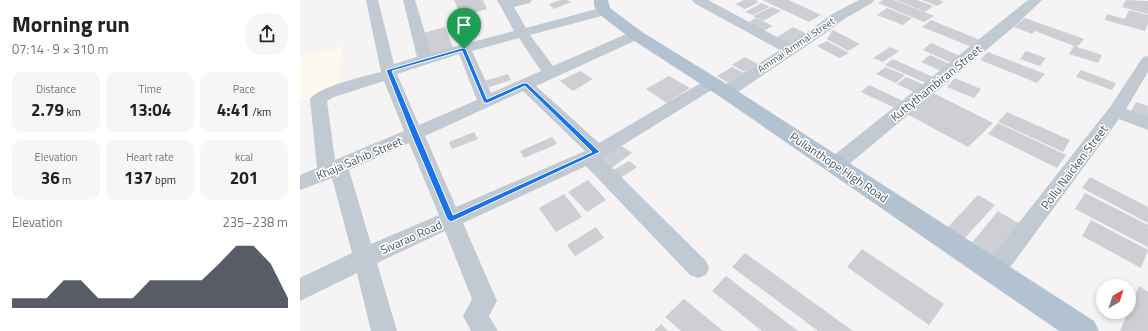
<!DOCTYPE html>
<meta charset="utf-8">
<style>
body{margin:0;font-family:"Titillium Web",sans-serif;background:#f6f6f6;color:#222;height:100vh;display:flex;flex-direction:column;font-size:15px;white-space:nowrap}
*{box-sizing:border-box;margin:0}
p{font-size:13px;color:#767676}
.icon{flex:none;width:22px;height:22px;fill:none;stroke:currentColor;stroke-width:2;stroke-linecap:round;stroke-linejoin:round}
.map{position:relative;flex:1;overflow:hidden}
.side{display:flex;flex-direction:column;background:#fff;width:300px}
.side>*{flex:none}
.needle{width:26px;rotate:39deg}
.buttons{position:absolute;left:796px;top:279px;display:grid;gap:8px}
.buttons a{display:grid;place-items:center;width:40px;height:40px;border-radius:50%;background:#fff;box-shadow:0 2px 6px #0003;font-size:20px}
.pin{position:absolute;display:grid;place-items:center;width:34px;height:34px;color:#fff;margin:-41px -17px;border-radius:50% 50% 50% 0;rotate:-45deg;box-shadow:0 0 4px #0007}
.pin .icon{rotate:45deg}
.round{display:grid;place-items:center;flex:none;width:42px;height:42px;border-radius:16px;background:#f6f6f6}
.summary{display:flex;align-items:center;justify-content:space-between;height:68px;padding:0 12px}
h1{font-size:22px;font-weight:700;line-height:30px}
.figures{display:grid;grid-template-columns:repeat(3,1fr);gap:6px;height:68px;padding:4px 12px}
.figures div{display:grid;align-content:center;border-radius:10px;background:#f6f6f6;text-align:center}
.figures b{font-size:17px;font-weight:700}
.figures small{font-size:11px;font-weight:400}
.figures p{font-size:11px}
.chart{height:112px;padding:8px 12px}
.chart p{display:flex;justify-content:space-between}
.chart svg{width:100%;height:72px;margin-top:4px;fill:#111827;opacity:.7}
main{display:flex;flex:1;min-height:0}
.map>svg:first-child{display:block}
.commercial{fill:#fdf9ef}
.building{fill:#cdcfd5}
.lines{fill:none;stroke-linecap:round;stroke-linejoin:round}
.minor{fill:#c1cad2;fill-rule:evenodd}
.major{fill:#b3c2d1;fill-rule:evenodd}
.route{fill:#1a73e8;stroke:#fff;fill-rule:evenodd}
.labels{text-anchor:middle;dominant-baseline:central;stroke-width:3;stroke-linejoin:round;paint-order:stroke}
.far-street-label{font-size:10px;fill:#4a5661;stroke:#fff}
.street-label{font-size:12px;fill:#4a5661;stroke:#fff}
</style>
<main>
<section class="side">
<div class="summary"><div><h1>Morning run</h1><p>07:14 · 9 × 310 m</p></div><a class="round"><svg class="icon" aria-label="share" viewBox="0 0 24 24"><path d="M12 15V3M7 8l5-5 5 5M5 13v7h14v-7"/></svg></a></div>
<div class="figures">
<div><p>Distance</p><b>2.79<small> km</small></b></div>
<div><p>Time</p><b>13:04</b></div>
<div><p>Pace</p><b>4:41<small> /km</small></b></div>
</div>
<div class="figures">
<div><p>Elevation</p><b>36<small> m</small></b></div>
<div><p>Heart rate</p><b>137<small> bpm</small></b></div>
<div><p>kcal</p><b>201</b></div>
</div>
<div class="chart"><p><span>Elevation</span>235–238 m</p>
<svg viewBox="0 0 160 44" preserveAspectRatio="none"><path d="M0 44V38L10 38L20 38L30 27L40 27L50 38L60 38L70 38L80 27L90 27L100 27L110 27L120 17L130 6L140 6L150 17L160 38V44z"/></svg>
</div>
</section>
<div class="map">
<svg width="848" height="331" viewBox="0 0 848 331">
<rect width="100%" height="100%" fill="#f5f3f3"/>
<!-- commercial -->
<polygon class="commercial" points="42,47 38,92 0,102 0,56"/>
<!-- building -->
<g class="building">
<polygon points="154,0 183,0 187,9 161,16"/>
<polygon points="260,0 267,0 271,2 254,9 249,4"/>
<polygon points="444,0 455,0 459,2 445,9 435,4"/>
<polygon points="462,0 489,0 521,15 509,22"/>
<polygon points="583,0 594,0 634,16 624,22 578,3"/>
<polygon points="596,0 617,0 633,6 625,12"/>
<polygon points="622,0 640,0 644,2 637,6"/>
<polygon points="826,0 848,1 848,14 822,7"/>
<polygon points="462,3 470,7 453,15 445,12"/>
<polygon points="472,7 481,11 463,21 453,16"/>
<polygon points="587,8 612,18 603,25 577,15"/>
<polygon points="829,10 848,15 848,23 845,31 805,20 807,14 825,19"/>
<polygon points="456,18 473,26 462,32 445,24"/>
<polygon points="725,18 784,39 777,47 802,55 798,63 769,54 774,46 735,31 732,34 714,27"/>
<polygon points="631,20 680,40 672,47 622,27"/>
<polygon points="145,27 153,48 127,55 120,34"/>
<polygon points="493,27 507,34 489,45 476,38"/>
<polygon points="533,30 560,44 548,51 527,39"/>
<polygon points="527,41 549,53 539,58 517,46"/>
<polygon points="631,43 662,57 654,64 623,50"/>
<polygon points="590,47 599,51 583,62 573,58"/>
<polygon points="726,51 746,58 740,66 720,59"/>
<polygon points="688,52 745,74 737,83 680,60"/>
<polygon points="630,55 652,65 643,72 621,62"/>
<polygon points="445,57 458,64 445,72 432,65"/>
<polygon points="593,59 633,77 626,83 585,65"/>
<polygon points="432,67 444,73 428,83 417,76"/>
<polygon points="585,67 605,75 596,83 576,74"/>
<polygon points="781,70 816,83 812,90 776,77"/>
<polygon points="280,71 293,79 273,91 260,81"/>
<polygon points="208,74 211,80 184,89 181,82"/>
<polygon points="369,76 390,88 367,103 346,89"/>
<polygon points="606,77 627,86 618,94 597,84"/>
<polygon points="655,78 681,89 674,98 647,87"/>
<polygon points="569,85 605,102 597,109 561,92"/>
<polygon points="633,93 693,123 668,147 607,114"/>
<polygon points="836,102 848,106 848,118 831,111"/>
<polygon points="707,112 770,140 763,152 698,122"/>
<polygon points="698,123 766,155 757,168 688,134"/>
<polygon points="174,132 178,139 152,149 149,142"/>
<polygon points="252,137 257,144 224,158 220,151"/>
<polygon points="320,145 332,153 310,169 298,161"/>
<polygon points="329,161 337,167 316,181 308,173"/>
<polygon points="790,177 848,207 848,223 782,188"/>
<polygon points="288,180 306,200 287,212 268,192"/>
<polygon points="785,193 848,225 848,247 775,209"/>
<polygon points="264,194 282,217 256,232 239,208"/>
<polygon points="678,195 695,205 663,240 646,229"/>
<polygon points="698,211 722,225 694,261 670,245"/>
<polygon points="791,220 848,250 841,268 782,236"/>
<polygon points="296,227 304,238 275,256 267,245"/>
<polygon points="562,249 644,304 629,325 547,267"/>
<polygon points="445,253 459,263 553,331 518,331 432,267"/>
<polygon points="426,276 498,331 462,331 412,291"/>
<polygon points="839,286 848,292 848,331 820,331"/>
<polygon points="384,299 423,331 381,331 365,317"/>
<polygon points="361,324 368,331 354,331"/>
</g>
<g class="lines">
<!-- minor -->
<g class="minor">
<path d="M66,0H78L94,64L117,57L103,0H115L131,53L214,31L197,0H232L230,3L214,7L226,28L304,7L309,8L311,11L309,14L230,35L253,66L331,32L336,31L341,32L343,35L341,38L236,86L299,143L406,80L412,78L418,80L420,83L418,86L302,158L406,261L409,268L406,275L398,278L390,275L286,166L163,223L197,301L189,316L198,331H171L163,316L172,299L145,231L77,263L97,331H71L57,273L0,301V278L52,253L32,178L0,190V175L17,168L10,99C18,87 65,76 81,72ZM219,38L241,71L191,93L172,51ZM159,54L177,100L119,125L97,74ZM84,81L104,131L35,160L27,101L34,97ZM223,91L285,151L156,207L125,136ZM109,143L139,215L71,244L49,170Z"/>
<polygon points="392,0 408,0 490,44 534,13 559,0 574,0 572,3 544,19 524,34 432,96 426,97 420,96 418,92 420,88 480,50 394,3"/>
<polygon points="728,0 742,0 716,25 542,170 535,172 528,170 526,165 528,160"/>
<polygon points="848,56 848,72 826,109 848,117 848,130 819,119 703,277 695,280 687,277 684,270 687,263 810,107 843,57"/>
</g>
<!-- major -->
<polygon class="major" points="294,0 308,0 310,8 342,32 433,88 794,321 799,331 759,331 419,96 330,38 299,14 294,6"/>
</g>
<!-- route -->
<path class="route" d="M162,48L166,49L187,99L223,83H227L300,152L151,222L147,219L111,134L86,70ZM162,51L184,103H188L225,86L292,152L153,215L92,71Z"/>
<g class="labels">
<!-- far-street labels -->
<g class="far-street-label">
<text transform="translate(496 45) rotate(-34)">Ammai Ammal Street</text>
</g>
<!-- street labels -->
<g class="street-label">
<text transform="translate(636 83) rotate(-39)">Kuttythambiran Street</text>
<text transform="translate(59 158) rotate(-23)">Khaja Sahib Street</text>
<text transform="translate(539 167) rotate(34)">Pulianthope High Road</text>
<text transform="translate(774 167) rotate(-53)">Pollu Naicken Street</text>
<text transform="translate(111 237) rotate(-24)">Sivarao Road</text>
</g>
</g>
</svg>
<div class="buttons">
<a><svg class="needle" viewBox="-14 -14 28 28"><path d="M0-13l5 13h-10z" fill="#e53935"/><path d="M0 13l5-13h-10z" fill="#767676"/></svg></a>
</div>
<div class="pin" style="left:164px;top:49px;background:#1e9e55"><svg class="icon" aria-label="arrive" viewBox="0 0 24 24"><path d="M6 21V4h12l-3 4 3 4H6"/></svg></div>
</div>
</main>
